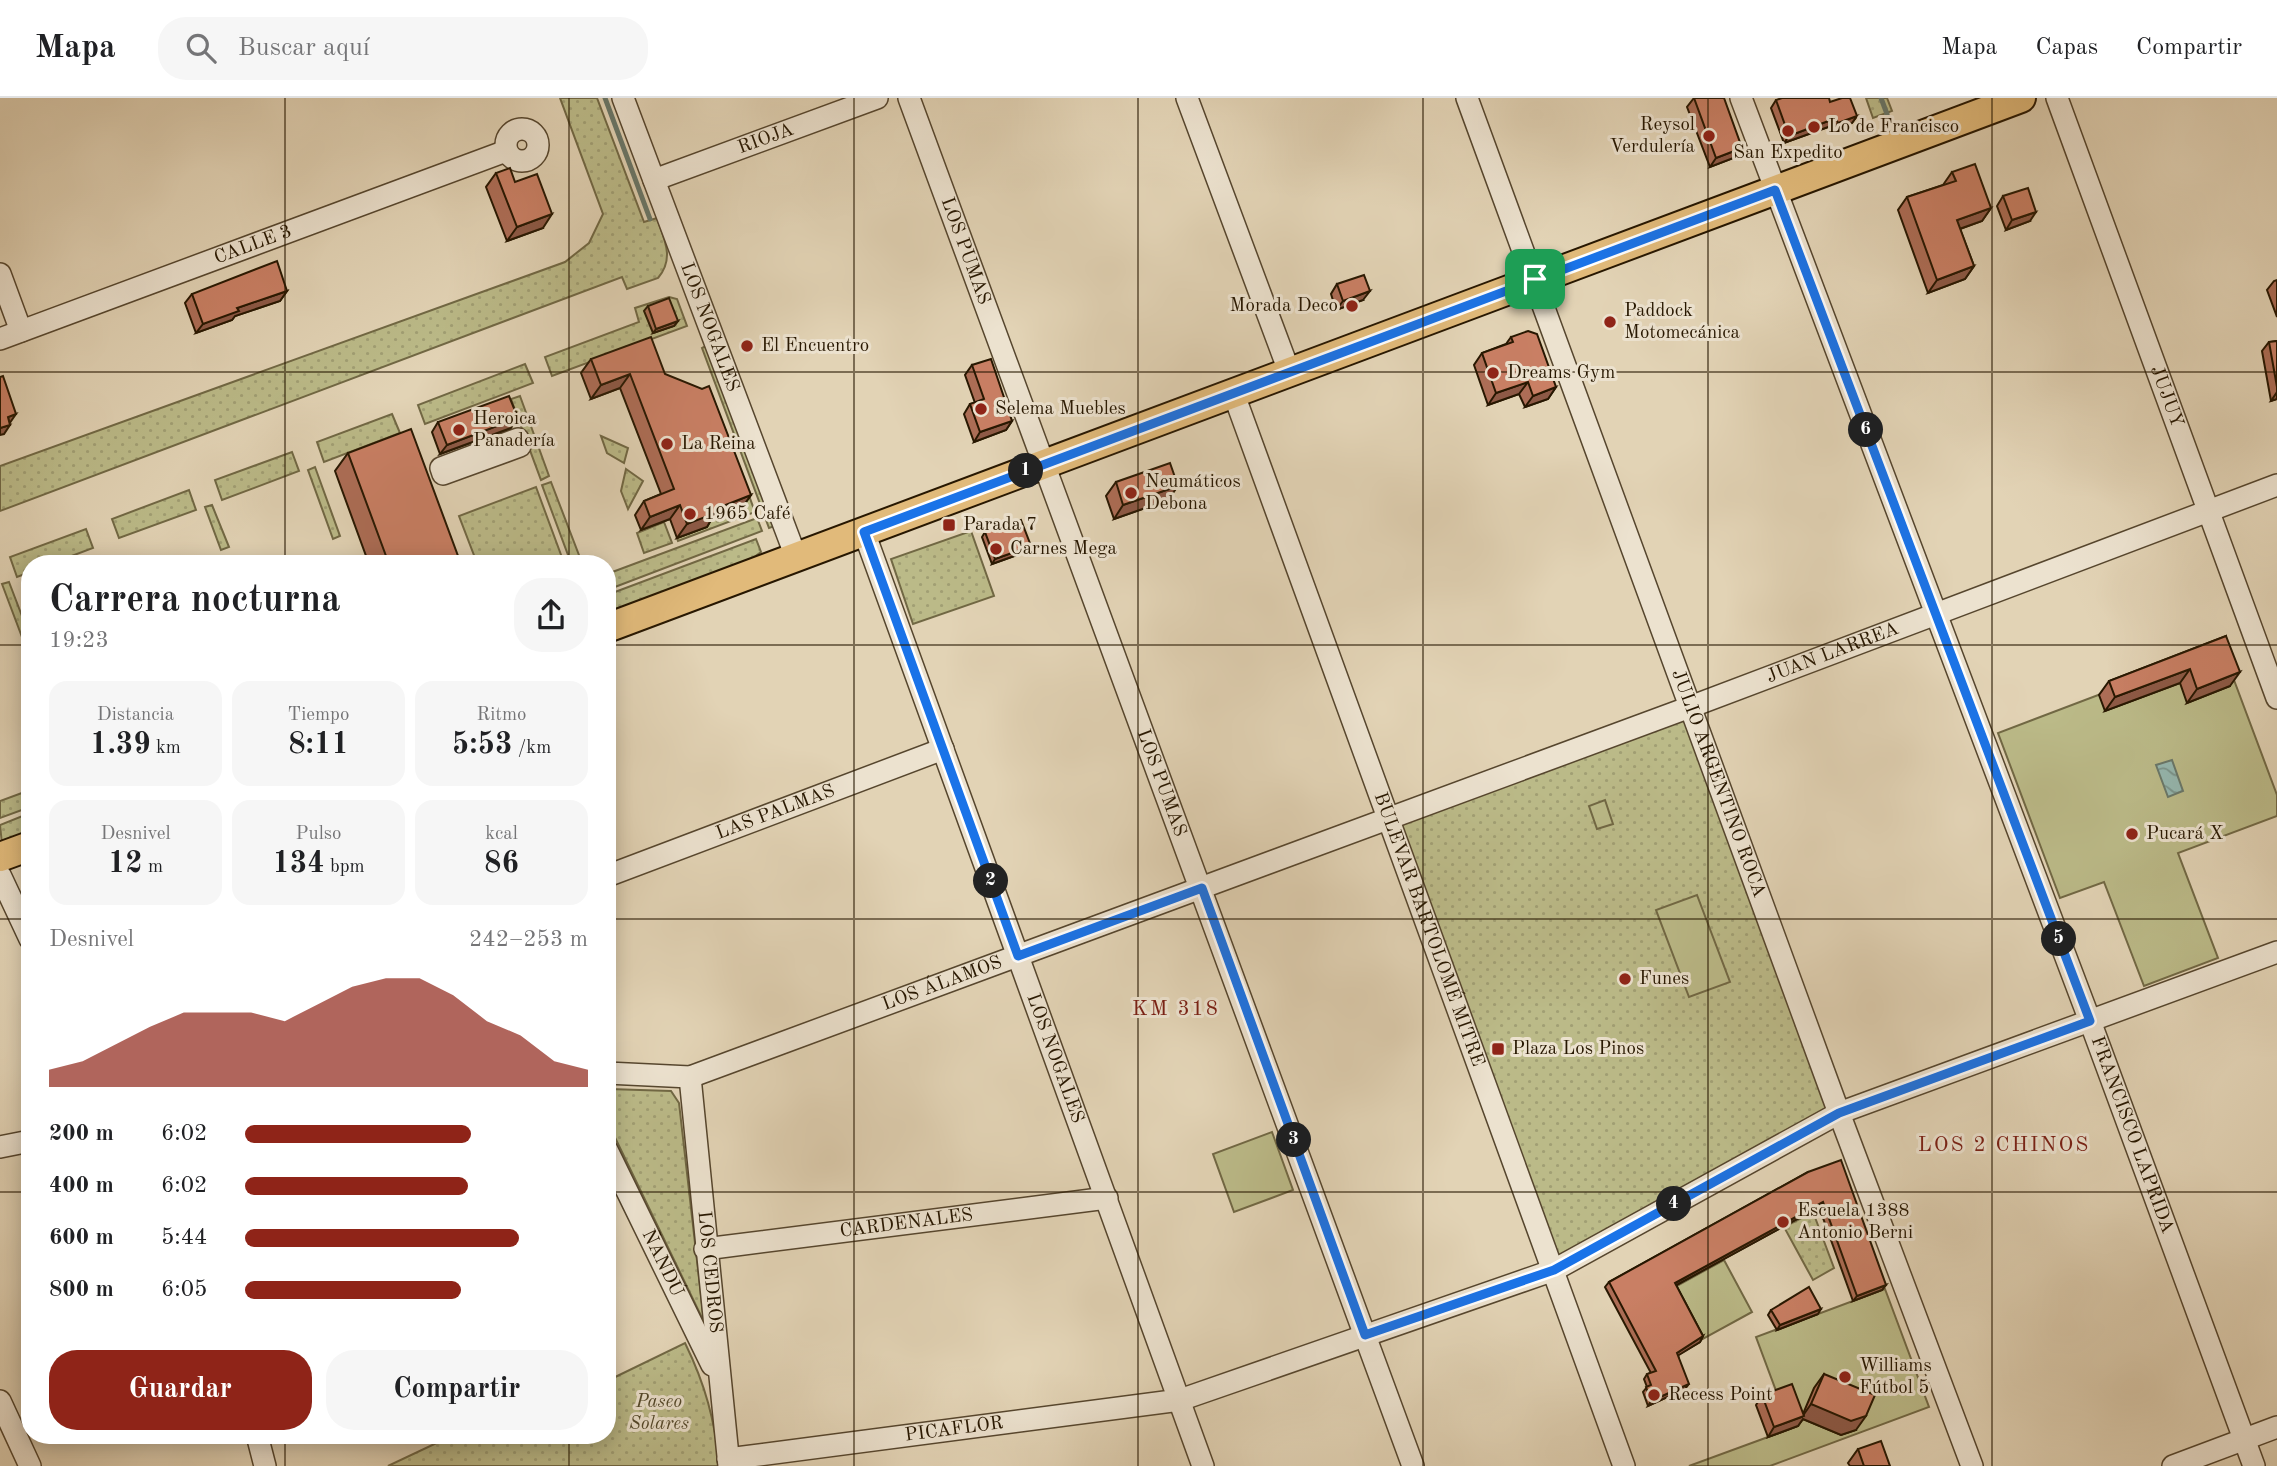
<!DOCTYPE html>
<html lang="es">
<meta charset="utf-8">
<style>
body{margin:0;font-family:"Old Standard TT",serif;background:#f6f6f6;color:#202124;height:100vh;display:flex;flex-direction:column;font-size:26px;white-space:nowrap}
*{box-sizing:border-box;margin:0}
p{font-size:23px;color:#757577}
.icon{flex:none;width:38px;height:38px;fill:none;stroke:currentColor;stroke-width:2;stroke-linecap:round;stroke-linejoin:round}
.map{position:relative;flex:1;overflow:hidden}
.side{position:absolute;left:21px;top:457px;width:595px;height:889px;display:flex;flex-direction:column;background:#fff;border-radius:28px;box-shadow:0 4px 18px #0003}
.side>*{flex:none}
.pin{position:absolute;display:grid;place-items:center;width:60px;height:60px;color:#fff;margin:-30px;border-radius:14px;box-shadow:0 4px 10px #0006}
.km{position:absolute;width:35px;height:35px;margin:-18px;border-radius:50%;background:#222;color:#fff;font-size:19px;line-height:35px;text-align:center}
.round{display:grid;place-items:center;flex:none;width:74px;height:74px;border-radius:28px;background:#f6f6f6}
.summary{display:flex;align-items:center;justify-content:space-between;height:119px;padding:0 28px}
h1{font-size:38px;font-weight:700;line-height:52px}
.metrics{display:grid;grid-template-columns:repeat(3,1fr);gap:10px;height:119px;padding:7px 28px}
.metrics div{display:grid;align-content:center;border-radius:18px;background:#f6f6f6;text-align:center}
.metrics b{font-size:30px;font-weight:700}
.metrics small{font-size:19px;font-weight:400}
.metrics p{font-size:19px}
.chart{height:196px;padding:14px 28px}
.chart p{display:flex;justify-content:space-between}
.chart svg{width:100%;height:126px;margin-top:7px;fill:#8f2418;opacity:.7}
.primary-button{display:flex;gap:14px;margin-top:auto;padding:14px 28px}
.primary-button a{flex:1;height:80px;border-radius:28px;background:#8f2418;color:#fff;font-size:28px;font-weight:700;line-height:80px;text-align:center}
.primary-button a+a{background:#f6f6f6;color:#202124}
ul{padding:0 28px;list-style:none;font-size:23px}
li{display:grid;grid-template-columns:112px 84px 1fr;align-items:center;height:52px}
li i{height:18px;border-radius:9px;background:#8f2418}
header{display:flex;align-items:center;gap:42px;box-sizing:border-box;height:98px;padding:0 35px;background:#fff;border-bottom:2px solid #e0e0e0}
header strong{font-size:33px}
nav{display:flex;gap:38px;margin-inline-start:auto;font-size:24px}
.search{width:490px;height:63px;background:#f6f6f6;display:flex;align-items:center;gap:18px;box-sizing:border-box;padding:0 24px;border-radius:28px;color:#757577;font-size:26px}
.map>svg:first-child{display:block}
.grass{fill:url(#grass-dots);stroke:#716844;stroke-width:2}
.garden{fill:#bbba88;stroke:#716844;stroke-width:2}
.water{fill:url(#water-waves);stroke:#697769;stroke-width:2}
.lines{fill:none;stroke-linecap:round;stroke-linejoin:round}
.stream{stroke:#697769;stroke-width:5}
.minor-casing{stroke:#56462e;stroke-width:24}
.major-casing{stroke:#271701;stroke-width:32}
.minor{stroke:#ece2cf;stroke-width:21}
.major{stroke:#e1ba7a;stroke-width:28}
.wall{fill:#ad6d56;stroke:#271701;stroke-width:2}
.shaded-wall{fill:#8d5946;stroke:#271701;stroke-width:2}
.building{fill:#c97f64;stroke:#271701;stroke-width:2}
.route-casing{stroke:#fff;stroke-width:14}
.route{stroke:#1a73e8;stroke-width:9}
.grid{fill:none;stroke:#271701;stroke-width:2;stroke-opacity:0.55}
.poi-dot{fill:#8f2418;stroke:#ece2cf;stroke-width:2.5}
.labels{text-anchor:middle;dominant-baseline:central;stroke-width:6;stroke-linejoin:round;paint-order:stroke}
.poi-label{font-size:19px;fill:#271701;stroke:#ece2cf;text-anchor:start}
.street-label{font-size:19px;fill:#271701;stroke:#ece2cf}
.park-label{font-size:19px;font-style:italic;fill:#53482a;stroke:#ece2cf}
.neighbourhood-label{font-size:21px;letter-spacing:2px;fill:#7a1f14;stroke:#ece2cf}
</style>
<header>
<strong>Mapa</strong>
<div class="search"><svg class="icon" aria-label="search" viewBox="0 0 24 24"><circle cx="10" cy="10" r="6"/><path d="M15 15l6 6"/></svg>Buscar aquí</div>
<nav><a>Mapa</a><a>Capas</a><a>Compartir</a></nav>
</header>
<div class="map">
<svg width="2277" height="1368" viewBox="0 0 2277 1368">
<defs>
<pattern id="grass-dots" width="8" height="8" patternUnits="userSpaceOnUse" patternTransform="scale(1.75)"><rect width="8" height="8" fill="#bbba88"/><path d="M2 2h.1M6 6h.1" fill="none" stroke="#a19f74" stroke-width="1.8" stroke-linecap="round"/></pattern>
<pattern id="water-waves" width="16" height="10" patternUnits="userSpaceOnUse" patternTransform="scale(1.75)"><rect width="16" height="10" fill="#95b7af"/><path d="M0 5q4-4 8 0t8 0" fill="none" stroke="#7a948c"/></pattern>
</defs>
<rect width="100%" height="100%" fill="#e2d3b5"/>
<filter id="stains"><feTurbulence type="fractalNoise" baseFrequency=".00286" numOctaves="4"/><feColorMatrix values="0 0 0 0 .2 0 0 0 0 .09 0 0 0 0 .02 0 0 0 .5 -.17"/></filter>
<radialGradient id="worn" r=".72"><stop offset=".6" stop-color="#630" stop-opacity="0"/><stop offset="1" stop-color="#630" stop-opacity=".3"/></radialGradient>
<!-- grass -->
<g class="grass">
<path d="M560,0H597L644,124L657,120C664,141 675,160 658,180L627,191L622,179L0,413V368L565,164L589,145L603,116Z"/>
<polygon points="1866,0 1887,0 1892,13 1873,20"/>
<polygon points="669,199 677,201 687,228 552,278 545,259 639,224 635,210"/>
<polygon points="706,248 775,428 769,430 702,250"/>
<polygon points="525,266 533,285 425,326 418,307"/>
<polygon points="712,297 755,414 678,443 677,440 706,429"/>
<polygon points="520,298 549,378 541,382 511,301"/>
<polygon points="392,316 400,335 324,364 317,344"/>
<polygon points="601,338 628,350 624,365 607,355"/>
<polygon points="292,354 299,373 222,402 215,382"/>
<polygon points="315,369 340,438 333,441 308,372"/>
<polygon points="626,371 643,383 628,411 621,393"/>
<polygon points="551,384 582,465 571,465 542,387"/>
<polygon points="536,389 564,465 477,465 459,418"/>
<polygon points="189,392 196,412 119,440 112,421"/>
<polygon points="212,407 229,449 221,452 205,409"/>
<polygon points="757,420 762,433 607,492 607,476"/>
<polygon points="664,424 672,445 644,455 637,435"/>
<polygon points="86,431 93,450 53,465 30,466 30,474 17,479 10,459"/>
<polygon points="971,433 994,498 913,526 891,461"/>
<polygon points="756,441 761,454 742,468 607,519 607,497"/>
<polygon points="9,484 30,539 28,555 2,486"/>
<polygon points="1690,609 1839,1015 1554,1172 1388,721"/>
<polygon points="30,692 30,709 0,720 0,703"/>
<polygon points="30,715 30,736 2,746 0,727"/>
<polygon points="609,991 671,993 679,1005 704,1224 607,1023"/>
<polygon points="1813,1114 1834,1170 1813,1182 1784,1129"/>
<path d="M685,1245C706,1288 714,1321 720,1368H388L445,1341L465,1337H607V1283Z"/>
</g>
<!-- garden -->
<g class="garden">
<polygon points="2222,550 2277,697 2277,718 2178,755 2218,860 2144,888 2104,784 2060,800 1998,635"/>
<polygon points="1605,702 1613,726 1597,731 1589,708"/>
<polygon points="1697,797 1730,884 1689,899 1656,812"/>
<polygon points="1272,1034 1293,1092 1234,1114 1213,1056"/>
<polygon points="1724,1162 1752,1214 1701,1242 1673,1190"/>
<polygon points="1885,1191 1929,1309 1770,1368 1689,1368 1798,1328 1778,1298 1756,1239"/>
</g>
<!-- water -->
<polygon class="water" points="2172,662 2183,693 2168,699 2156,667"/>
<g class="lines">
<!-- stream -->
<g class="stream">
<polyline points="605,0 650,121"/>
<polyline points="1881,0 1887,16"/>
</g>
<defs>
<g id="minor">
<path id="s1" d="M623,0L796,459"/>
<path id="s2" d="M909,0L1413,1368"/>
<polyline points="1187,0 1289,273"/>
<path id="s3" d="M1467,0L1839,1015L1972,1368"/>
<path id="s4" d="M1741,0L2090,923L2254,1368"/>
<path id="s5" d="M2057,0L2277,600"/>
<circle cx="522" cy="47" r="16"/>
<path id="s6" d="M654,82L877,0"/>
<polyline points="0,176 21,233"/>
<path id="s7" d="M0,241L506,53"/>
<path id="s8" d="M1233,294L1624,1368"/>
<polygon points="518,341 520,348 443,376 441,370"/>
<path id="s9" d="M864,434L1203,1368"/>
<polyline points="0,777 30,841"/>
<path id="s10" d="M607,778L943,651"/>
<path id="s11" d="M607,975L690,979L1690,609L2277,387"/>
<path id="s12" d="M690,979L729,1368"/>
<polyline points="0,1049 30,1043"/>
<path id="s13" d="M607,1052L712,1267"/>
<path id="s14" d="M705,1151L1107,1100"/>
<polyline points="0,1303 30,1368"/>
<polyline points="257,1337 265,1368"/>
<path id="s15" d="M728,1361L1180,1302L1554,1172L1839,1015L2277,854"/>
<polyline points="2173,1368 2277,1329"/>
</g>
<g id="major">
<polyline points="607,530 2021,0"/>
<polyline points="0,759 30,748"/>
</g>
</defs>
<!-- minor casing -->
<use href="#minor" class="minor-casing"/>
<!-- major casing -->
<use href="#major" class="major-casing"/>
<!-- minor -->
<use href="#minor" class="minor"/>
<!-- major -->
<use href="#major" class="major"/>
</g>
<!-- wall -->
<g class="wall">
<polygon points="1694,0 1742,50 1736,59 1710,69 1687,9"/>
<polygon points="1776,2 1830,4 1857,18 1852,25 1833,32 1831,28 1784,45 1771,10"/>
<polygon points="1952,74 1991,110 1982,123 1960,131 1974,168 1965,181 1928,195 1898,112 1907,99 1943,87"/>
<polygon points="496,75 515,84 543,130 507,143 486,89"/>
<polygon points="2003,98 2030,123 2006,132 1997,108"/>
<polygon points="2277,182 2277,219 2267,192 2274,183"/>
<polygon points="1337,186 1363,202 1336,212 1331,196"/>
<polygon points="287,193 280,203 235,218 232,222 196,235 185,205 192,196"/>
<polygon points="648,208 678,223 674,228 653,235 644,213"/>
<polygon points="1511,239 1556,289 1548,301 1525,309 1519,296 1488,307 1474,267 1482,255 1506,246"/>
<polygon points="2277,243 2277,301 2271,303 2262,253 2269,244"/>
<polygon points="591,261 665,276 751,397 741,411 711,422 707,429 677,440 670,421 641,432 635,417 644,403 661,396 620,290 591,301 581,275"/>
<polygon points="972,267 1012,323 1006,332 974,344 964,316 970,306 975,305 965,277"/>
<polygon points="438,324 511,330 440,356 432,334"/>
<polygon points="348,355 461,466 369,466 335,373"/>
<polygon points="1116,384 1168,402 1114,421 1106,398"/>
<polygon points="985,434 1028,453 992,466 982,439"/>
<polygon points="2226,538 2230,588 2187,605 2180,585 2105,613 2099,597 2109,583"/>
<polygon points="1808,1074 1886,1187 1882,1192 1853,1203 1819,1109 1676,1187 1703,1238 1700,1244 1678,1257 1685,1291 1648,1308 1643,1294 1647,1289 1644,1281 1647,1276 1651,1275 1605,1189 1609,1184"/>
<polygon points="1771,1212 1818,1216 1777,1232 1768,1217"/>
<polygon points="1824,1276 1856,1332 1841,1337 1803,1321 1798,1328 1768,1339 1756,1307 1762,1297 1803,1316 1814,1290"/>
<polygon points="1858,1351 1890,1368 1850,1368 1848,1365"/>
</g>
<!-- shaded-wall -->
<g class="shaded-wall">
<polygon points="1857,18 1852,25 1833,32 1838,25"/>
<polygon points="1836,20 1831,28 1784,45 1789,38"/>
<polygon points="1742,50 1736,59 1710,69 1716,60"/>
<polygon points="1991,110 1982,123 1948,135 1957,122"/>
<polygon points="2036,114 2030,123 2006,132 2012,122"/>
<polygon points="552,116 543,130 507,143 517,129"/>
<polygon points="1974,168 1965,181 1928,195 1937,182"/>
<polygon points="287,193 280,203 235,218 232,222 196,235 203,226 237,210"/>
<polygon points="1370,193 1363,202 1336,212 1343,203"/>
<polygon points="678,223 674,228 653,235 656,231"/>
<polygon points="630,276 620,290 591,301 601,287"/>
<polygon points="1528,284 1519,296 1488,307 1496,295"/>
<polygon points="1556,289 1548,301 1525,309 1533,298"/>
<polygon points="2277,294 2277,301 2271,303"/>
<polygon points="16,316 9,326 8,319"/>
<polygon points="518,320 511,330 440,356 447,347"/>
<polygon points="1012,323 1006,332 974,344 980,334"/>
<polygon points="10,327 4,336 0,337 0,330"/>
<polygon points="1178,388 1168,402 1114,421 1123,407"/>
<polygon points="751,397 741,411 711,422 707,429 677,440 687,426 715,411"/>
<polygon points="680,407 670,421 641,432 650,419"/>
<polygon points="1031,448 1028,453 992,466 995,461"/>
<polygon points="2190,571 2180,585 2105,613 2115,599"/>
<polygon points="2240,574 2230,588 2187,605 2197,591"/>
<polygon points="1823,1104 1819,1109 1671,1190 1675,1185"/>
<polygon points="1886,1187 1882,1192 1853,1203 1857,1198"/>
<polygon points="1821,1211 1818,1216 1777,1232 1780,1227"/>
<polygon points="1703,1238 1700,1244 1674,1260 1677,1255"/>
<polygon points="1689,1286 1685,1291 1648,1308 1651,1303"/>
<polygon points="1811,1306 1866,1318 1856,1332 1841,1337 1803,1321 1798,1328 1768,1339 1774,1329 1802,1319"/>
</g>
<!-- building -->
<g class="building">
<polygon points="1694,0 1724,0 1742,50 1716,60"/>
<polygon points="1782,0 1829,0 1830,4 1842,0 1850,0 1857,18 1838,25 1836,20 1789,38 1776,2"/>
<polygon points="1975,66 1991,110 1957,122 1974,168 1937,182 1907,99 1956,83 1952,74"/>
<polygon points="510,70 515,84 537,76 552,116 517,129 496,75"/>
<polygon points="2028,90 2036,114 2012,122 2003,98"/>
<polygon points="277,163 287,193 237,210 239,213 203,226 192,196"/>
<polygon points="1364,177 1370,193 1343,203 1337,186"/>
<polygon points="669,200 678,223 656,231 648,208"/>
<polygon points="1528,233 1537,236 1556,289 1533,298 1528,284 1496,295 1482,255 1513,244 1511,239"/>
<polygon points="651,239 665,276 702,291 709,288 751,397 715,411 716,415 687,426 680,407 650,419 644,403 674,391 630,276 601,287 591,261"/>
<polygon points="2277,243 2277,289 2269,244"/>
<polygon points="991,261 1012,323 980,334 970,306 984,301 972,267"/>
<polygon points="3,278 16,316 8,319 10,327 0,330 0,279"/>
<polygon points="509,298 518,320 447,347 438,324"/>
<polygon points="411,331 461,466 389,466 348,355"/>
<polygon points="1170,365 1178,388 1123,407 1116,384"/>
<polygon points="1021,422 1031,448 995,461 985,434"/>
<polygon points="2226,538 2240,574 2197,591 2190,571 2115,599 2109,583"/>
<polygon points="1841,1062 1886,1187 1857,1198 1823,1104 1675,1185 1703,1238 1677,1255 1689,1286 1651,1303 1646,1289 1651,1287 1647,1276 1656,1273 1609,1184 1808,1074"/>
<polygon points="1809,1189 1821,1211 1780,1227 1771,1212"/>
<polygon points="1824,1276 1875,1297 1866,1318 1851,1323 1811,1306"/>
<polygon points="1792,1286 1804,1318 1774,1329 1762,1297"/>
<polygon points="1881,1343 1890,1368 1864,1368 1858,1351"/>
</g>
<g class="lines">
<defs>
<polygon id="route" points="1775,92 2090,923 1839,1015 1554,1172 1365,1237 1202,790 1018,858 864,434"/>
</defs>
<!-- route casing -->
<use href="#route" class="route-casing"/>
<!-- route -->
<use href="#route" class="route"/>
</g>
<!-- grid -->
<path class="grid" d="M285,0V466M569,0V466M854,0V1368M1138,0V1368M1423,0V1368M1708,0V1368M1992,0V1368M0,274H2277M0,547H30M607,547H2277M0,821H30M607,821H2277M0,1094H30M607,1094H2277M285,1337V1368M569,1337V1368"/>
<!-- markers -->
<g class="poi-dot">
<circle cx="1814" cy="29" r="7"/>
<circle cx="1788" cy="33" r="7"/>
<circle cx="1709" cy="38" r="7"/>
<circle cx="1352" cy="208" r="7"/>
<circle cx="1610" cy="224" r="7"/>
<circle cx="747" cy="248" r="7"/>
<circle cx="1493" cy="275" r="7"/>
<circle cx="981" cy="311" r="7"/>
<circle cx="459" cy="332" r="7"/>
<circle cx="667" cy="346" r="7"/>
<circle cx="1131" cy="395" r="7"/>
<circle cx="690" cy="416" r="7"/>
<rect x="942" y="420" width="14" height="14" rx="3.5"/>
<circle cx="996" cy="451" r="7"/>
<circle cx="2132" cy="736" r="7"/>
<circle cx="1625" cy="881" r="7"/>
<rect x="1491" y="944" width="14" height="14" rx="3.5"/>
<circle cx="1783" cy="1124" r="7"/>
<circle cx="1845" cy="1279" r="7"/>
<circle cx="1654" cy="1297" r="7"/>
</g>
<g class="labels">
<!-- poi labels -->
<g class="poi-label">
<text x="1695" y="27" text-anchor="end">Reysol<tspan x="1695" dy="22">Verdulería</tspan></text>
<text x="1828" y="29">Lo de Francisco</text>
<text x="1788" y="55" text-anchor="middle">San Expedito</text>
<text x="1338" y="208" text-anchor="end">Morada Deco</text>
<text x="1624" y="213">Paddock<tspan x="1624" dy="22">Motomecánica</tspan></text>
<text x="761" y="248">El Encuentro</text>
<text x="1507" y="275">Dreams Gym</text>
<text x="995" y="311">Selema Muebles</text>
<text x="473" y="321">Heroica<tspan x="473" dy="22">Panadería</tspan></text>
<text x="681" y="346">La Reina</text>
<text x="1145" y="384">Neumáticos<tspan x="1145" dy="22">Debona</tspan></text>
<text x="704" y="416">1965 Café</text>
<text x="963" y="427">Parada 7</text>
<text x="1010" y="451">Carnes Mega</text>
<text x="2146" y="736">Pucará X</text>
<text x="1639" y="881">Funes</text>
<text x="1512" y="951">Plaza Los Pinos</text>
<text x="1797" y="1113">Escuela 1388<tspan x="1797" dy="22">Antonio Berni</tspan></text>
<text x="1859" y="1268">Williams<tspan x="1859" dy="22">Fútbol 5</tspan></text>
<text x="1668" y="1297">Recess Point</text>
</g>
<!-- street labels -->
<g class="street-label">
<text stroke="none"><textPath href="#s6" startOffset="119">RIOJA</textPath></text>
<text stroke="none"><textPath href="#s7" startOffset="270">CALLE 3</textPath></text>
<text stroke="none"><textPath href="#s2" startOffset="163">LOS PUMAS</textPath></text>
<text stroke="none"><textPath href="#s1" startOffset="245">LOS NOGALES</textPath></text>
<text stroke="none"><textPath href="#s5" startOffset="318">JUJUY</textPath></text>
<text stroke="none"><textPath href="#s11" startOffset="1302">JUAN LARREA</textPath></text>
<text stroke="none"><textPath href="#s2" startOffset="730">LOS PUMAS</textPath></text>
<text stroke="none"><textPath href="#s3" startOffset="730">JULIO ARGENTINO ROCA</textPath></text>
<text stroke="none"><textPath href="#s10" startOffset="180">LAS PALMAS</textPath></text>
<text stroke="none"><textPath href="#s8" startOffset="572">BULEVAR BARTOLOMÉ MITRE</textPath></text>
<text stroke="none"><textPath href="#s11" startOffset="352">LOS ÁLAMOS</textPath></text>
<text stroke="none"><textPath href="#s9" startOffset="560">LOS NOGALES</textPath></text>
<text stroke="none"><textPath href="#s4" startOffset="1108">FRANCISCO LAPRIDA</textPath></text>
<text stroke="none"><textPath href="#s14" startOffset="203">CARDENALES</textPath></text>
<text stroke="none"><textPath href="#s13" startOffset="126">ÑANDÚ</textPath></text>
<text stroke="none"><textPath href="#s12" startOffset="196">LOS CEDROS</textPath></text>
<text stroke="none"><textPath href="#s15" startOffset="228">PICAFLOR</textPath></text>
</g>
<!-- park labels -->
<g class="park-label">
<text x="659" y="1304">Paseo<tspan x="659" dy="22">Solares</tspan></text>
</g>
<!-- neighbourhood labels -->
<g class="neighbourhood-label">
<text x="1176" y="911">KM 318</text>
<text x="2004" y="1047">LOS 2 CHINOS</text>
</g>
</g>
<rect width="100%" height="100%" filter="url(#stains)"/>
<rect width="100%" height="100%" fill="url(#worn)"/>
</svg>
<div class="pin" style="left:1535px;top:181px;background:#1e9e55"><svg class="icon" aria-label="arrive" viewBox="0 0 24 24"><path d="M6 21V4h12l-3 4 3 4H6"/></svg></div>
<b class="km" style="left:1026px;top:373px">1</b>
<b class="km" style="left:991px;top:783px">2</b>
<b class="km" style="left:1294px;top:1042px">3</b>
<b class="km" style="left:1674px;top:1106px">4</b>
<b class="km" style="left:2059px;top:841px">5</b>
<b class="km" style="left:1866px;top:332px">6</b>
<section class="side">
<div class="summary"><div><h1>Carrera nocturna</h1><p>19:23</p></div><a class="round"><svg class="icon" aria-label="share" viewBox="0 0 24 24"><path d="M12 15V3M7 8l5-5 5 5M5 13v7h14v-7"/></svg></a></div>
<div class="metrics">
<div><p>Distancia</p><b>1.39<small> km</small></b></div>
<div><p>Tiempo</p><b>8:11</b></div>
<div><p>Ritmo</p><b>5:53<small> /km</small></b></div>
</div>
<div class="metrics">
<div><p>Desnivel</p><b>12<small> m</small></b></div>
<div><p>Pulso</p><b>134<small> bpm</small></b></div>
<div><p>kcal</p><b>86</b></div>
</div>
<div class="chart"><p><span>Desnivel</span>242–253 m</p>
<svg viewBox="0 0 160 44" preserveAspectRatio="none"><path d="M0 44V38L10 35L20 29L30 23L40 18L50 18L60 18L70 21L80 15L90 9L100 6L110 6L120 12L130 21L140 26L150 35L160 38V44z"/></svg>
</div>
<ul>
<li><b>200 m</b>6:02<i style="width:66%"></i></li>
<li><b>400 m</b>6:02<i style="width:65%"></i></li>
<li><b>600 m</b>5:44<i style="width:80%"></i></li>
<li><b>800 m</b>6:05<i style="width:63%"></i></li>
</ul>
<div class="primary-button"><a>Guardar</a><a>Compartir</a></div>
</section>
</div>
